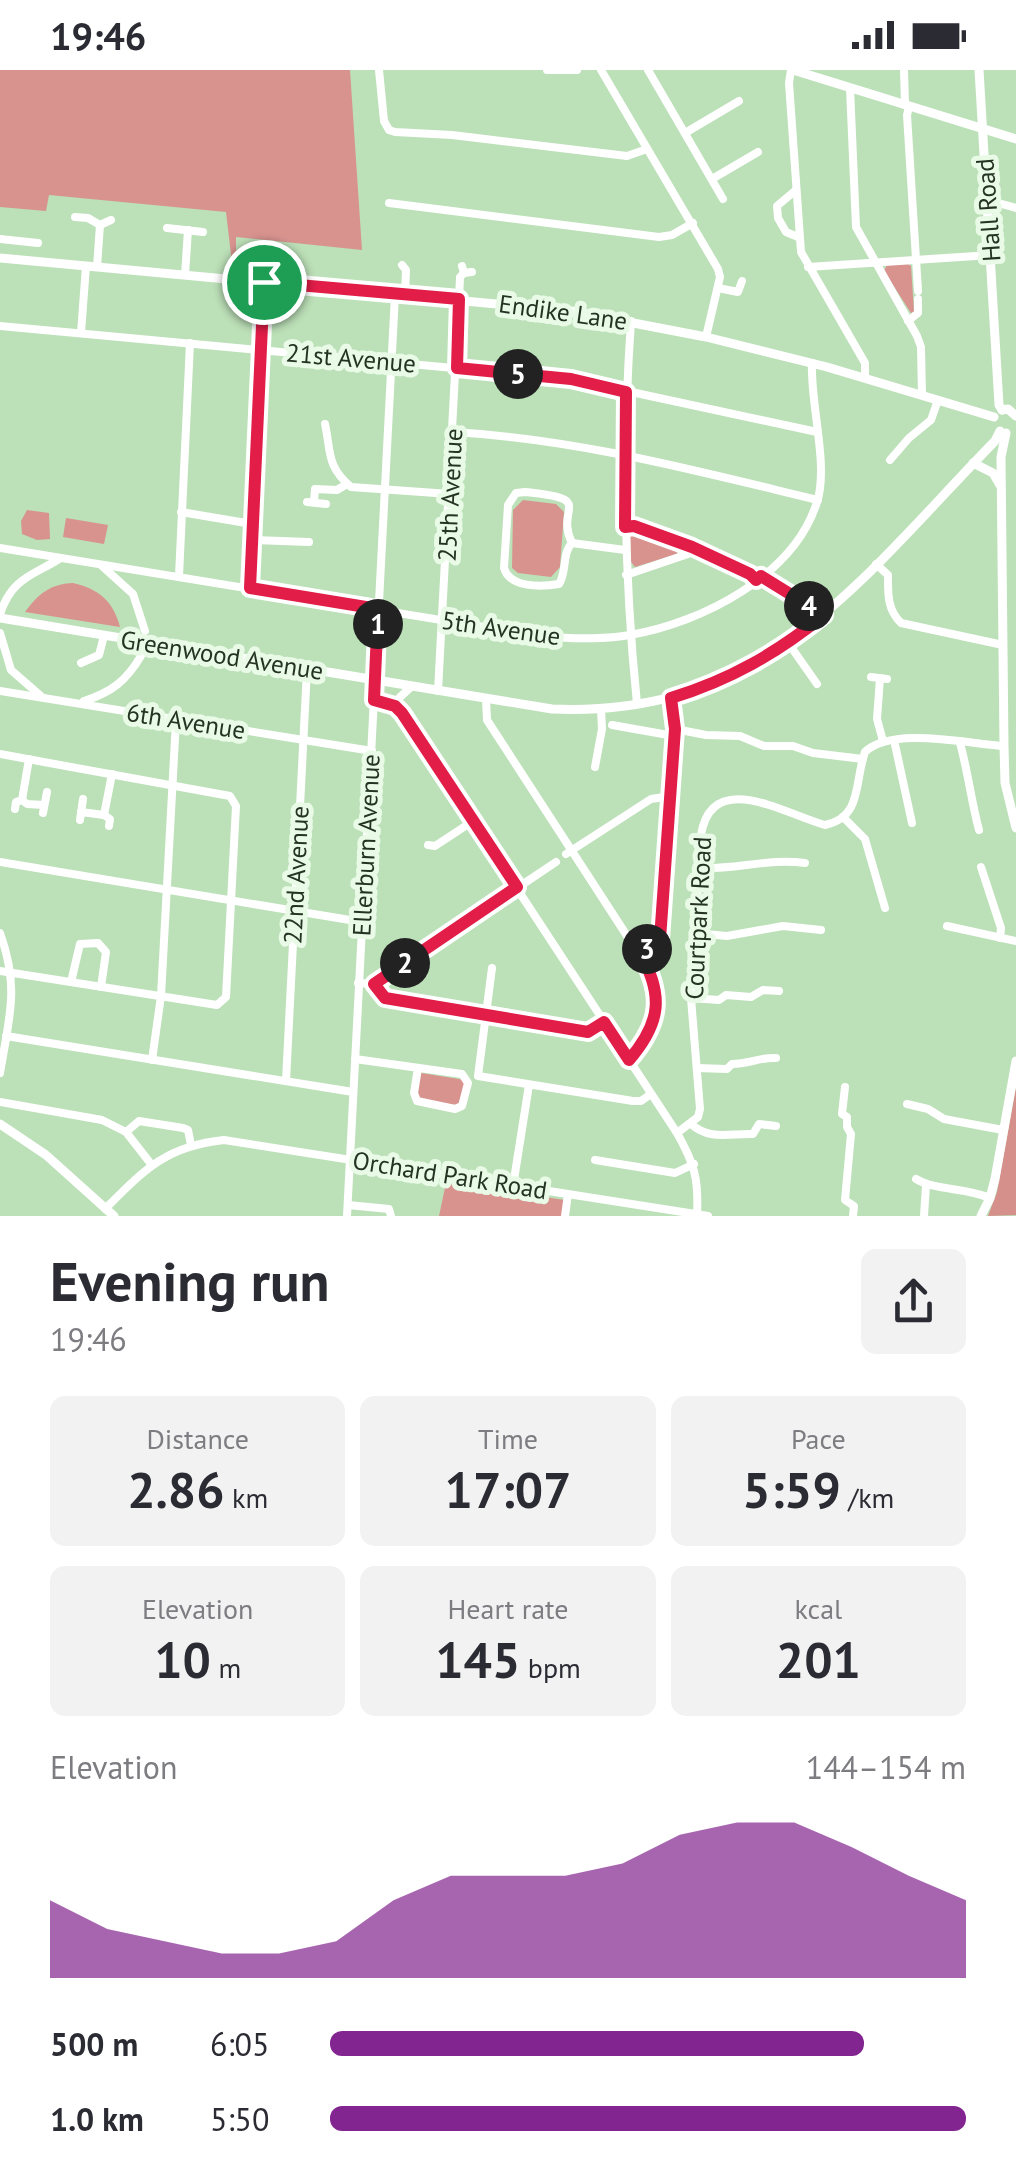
<!DOCTYPE html>
<meta charset="utf-8">
<style>
body{margin:0;font-family:"PT Sans",sans-serif;background:#f2f2f3;color:#2b2b33;height:100vh;display:flex;flex-direction:column;font-size:38px;white-space:nowrap}
*{box-sizing:border-box;margin:0}
p{font-size:32px;color:#7c7c81}
.icon{flex:none;width:55px;height:55px;fill:none;stroke:currentColor;stroke-width:2;stroke-linecap:round;stroke-linejoin:round}
.map{position:relative;height:1146px;overflow:hidden}
.drawer{display:flex;flex-direction:column;background:#fff;flex:1}
.drawer>*{flex:none}
.pin{position:absolute;display:grid;place-items:center;width:85px;height:85px;color:#fff;margin:-42px;border:5px solid #fff;border-radius:50%;box-shadow:0 2px 10px #0007}
.km{position:absolute;width:50px;height:50px;margin:-25px;border-radius:50%;background:#222;color:#fff;font-size:28px;line-height:50px;text-align:center}
.round{display:grid;place-items:center;flex:none;width:105px;height:105px;border-radius:15px;background:#f2f2f3}
.headline{display:flex;align-items:center;justify-content:space-between;height:170px;padding:0 50px}
h1{font-size:55px;font-weight:600;line-height:75px}
.figures{display:grid;grid-template-columns:repeat(3,1fr);gap:15px;height:170px;padding:10px 50px}
.figures div{display:grid;align-content:center;border-radius:15px;background:#f2f2f3;text-align:center}
.figures b{font-size:50px;font-weight:600}
.figures small{font-size:28px;font-weight:400}
.figures p{font-size:28px}
.chart{height:280px;padding:20px 50px}
.chart p{display:flex;justify-content:space-between}
.chart svg{width:100%;height:180px;margin-top:10px;fill:#832590;opacity:.7}
ul{padding:0 50px;list-style:none;font-size:32px}
li{display:grid;grid-template-columns:160px 120px 1fr;align-items:center;height:75px}
li i{height:25px;border-radius:12px;background:#832590}
.status{display:flex;justify-content:space-between;align-items:center;height:70px;padding:0 50px;background:#fff;direction:ltr}
.status svg{height:28px;fill:currentColor}
.map>svg:first-child{display:block}
.green{fill:#d8938f}
.forest{fill:#d6908c}
.lines{fill:none;stroke-linecap:round;stroke-linejoin:round}
.minor{stroke:#fff;stroke-width:8}
.tertiary{stroke:#fff;stroke-width:9}
.route-casing{stroke:#fff;stroke-width:20}
.route{stroke:#e11d48;stroke-width:12}
.labels{text-anchor:middle;dominant-baseline:central;stroke-width:10;stroke-linejoin:round;paint-order:stroke}
.street-label{font-size:25px;fill:#253323;stroke:#e9fbe7}
</style>
<div class="status"><b>19:46</b><svg viewBox="0 0 49 12"><path d="M0 12V9h3v3zM5 12V6h3v6zM10 12V3h3v9zM15 12V0h3v12zM26 1h20v11H26zM47 4h2v5h-2z"/></svg></div>
<div class="map">
<svg width="1016" height="1146" viewBox="0 0 1016 1146">
<rect width="100%" height="100%" fill="#bce0b8"/>
<!-- green -->
<g class="green">
<polygon points="0,0 350,0 362,180 236,167 236,193 232,193 226,142 49,125 46,141 0,137"/>
<polygon points="908,194 911,196 914,242 911,243 884,201 887,195"/>
<polygon points="523,430 556,434 564,442 560,497 551,507 518,503 512,498 513,440"/>
<polygon points="27,440 49,443 50,469 37,470 22,464 21,451"/>
<polygon points="66,448 108,455 104,474 63,467"/>
<polygon points="635,461 671,473 676,476 677,484 635,497 631,492 630,463"/>
<path d="M73,513C99,519 113,531 120,557L25,542C38,524 50,514 73,513Z"/>
<polygon points="421,1003 465,1010 463,1030 456,1035 420,1030 417,1023"/>
<polygon points="446,1113 565,1130 562,1146 439,1146"/>
</g>
<!-- forest -->
<polygon class="forest" points="1016,1017 1016,1145 988,1146 997,1122"/>
<g class="lines">
<!-- minor -->
<g class="minor">
<polyline points="379,0 384,51 389,60 395,62 452,65 627,86 647,79"/>
<polyline points="547,0 577,0"/>
<polyline points="601,0 718,199 720,207 706,267"/>
<polyline points="648,0 723,129"/>
<polyline points="791,0 789,13 801,182 865,293 865,308"/>
<polyline points="904,0 905,35"/>
<polyline points="850,18 856,157 917,266 921,277 922,324"/>
<polyline points="909,37 907,45 918,221"/>
<polyline points="685,63 739,31"/>
<polyline points="712,109 758,82"/>
<polyline points="796,120 777,136 778,148 786,162 798,167"/>
<polyline points="987,130 1016,138"/>
<polyline points="389,133 659,167 672,165 693,153"/>
<polyline points="75,147 88,148 100,155 111,150"/>
<polyline points="167,158 203,162"/>
<polyline points="0,169 38,173"/>
<polyline points="402,195 406,200 405,225"/>
<polyline points="462,196 464,203 472,202"/>
<polyline points="97,197 100,155"/>
<polyline points="808,197 991,185"/>
<polyline points="185,205 188,160"/>
<polyline points="718,218 738,222 742,211"/>
<path d="M631,251C622,380 624,506 637,634"/>
<polyline points="908,251 918,243 918,229"/>
<polyline points="0,256 571,309 817,362"/>
<polyline points="81,263 86,196"/>
<path d="M325,354C331,381 326,396 351,417L450,424"/>
<path d="M453,362C578,369 697,401 818,430"/>
<polyline points="890,390 909,368 931,350 938,330"/>
<path d="M525,422C598,429 554,437 572,473C562,483 567,502 559,514C541,517 510,518 504,498L508,435L516,423Z"/>
<polyline points="307,432 326,434"/>
<polyline points="314,432 315,419 337,420 347,414"/>
<polyline points="181,442 252,454"/>
<polyline points="625,457 634,456 692,477 750,504 756,510"/>
<polyline points="251,470 309,472"/>
<polyline points="572,473 625,480"/>
<path d="M0,478L545,567C573,568 602,570 630,565C701,553 794,506 817,432C829,396 810,333 812,293"/>
<path d="M876,494L888,505C888,524 887,539 901,553L1003,575"/>
<polyline points="101,495 133,524 145,561"/>
<polyline points="626,505 688,484 692,477"/>
<polyline points="179,506 190,273"/>
<polyline points="761,506 824,545"/>
<polyline points="250,518 264,212"/>
<path d="M0,544C12,508 32,506 59,489"/>
<polyline points="0,563 11,600 42,627"/>
<polyline points="789,574 817,614"/>
<polyline points="81,593 99,585 104,566"/>
<polyline points="871,607 887,609"/>
<polyline points="880,608 877,649 883,671"/>
<polyline points="0,621 372,681"/>
<polyline points="438,621 459,229 460,207 464,203"/>
<path d="M486,629L487,650L655,909C658,942 651,964 629,990"/>
<path d="M374,630L395,636L402,643L677,1063C694,1093 699,1109 697,1144"/>
<path d="M84,631C112,622 126,611 141,586"/>
<polyline points="398,639 399,628 411,617"/>
<polyline points="612,655 674,666"/>
<polyline points="675,659 706,665 740,666 764,676 793,676 813,683 863,689"/>
<polyline points="894,670 912,753"/>
<path d="M960,673C968,702 971,730 979,760"/>
<polyline points="0,684 230,726 236,736 226,927 217,935 0,901"/>
<polyline points="595,697 602,659 601,639"/>
<polyline points="22,730 27,734 44,735"/>
<polyline points="15,739 16,732 22,730 29,689"/>
<polyline points="81,742 104,745"/>
<polyline points="43,743 47,722"/>
<polyline points="845,749 865,769 885,838"/>
<polyline points="80,750 83,729"/>
<polyline points="109,756 110,749 104,745 112,704"/>
<polyline points="428,775 435,776 473,751"/>
<polyline points="566,784 651,729 671,726"/>
<polyline points="0,792 362,852"/>
<polyline points="981,797 1001,858 1000,868"/>
<path d="M698,798C735,800 768,788 805,793"/>
<polyline points="947,856 1016,871"/>
<path d="M0,863C20,918 9,948 0,1003"/>
<polyline points="695,863 727,866 783,856 821,860"/>
<polyline points="640,883 660,869 675,659 671,628"/>
<polyline points="492,898 478,1006 633,1031 641,1031 651,1024"/>
<polyline points="71,912 80,874 98,873 106,882 101,917"/>
<polyline points="358,913 374,914 556,792"/>
<polyline points="374,914 385,928 589,962 605,952"/>
<polyline points="691,928 719,930 726,925 751,927 763,920 779,921"/>
<polyline points="6,966 353,1022"/>
<polyline points="355,989 462,1004 468,1013 462,1036 455,1039 417,1031 414,1023 418,998"/>
<polyline points="152,990 161,926 176,650"/>
<path d="M697,998L727,999L732,994C749,994 760,987 776,988"/>
<polyline points="286,1011 307,599"/>
<polyline points="845,1017 842,1044 847,1047 847,1057 851,1064 845,1130 854,1136 853,1146"/>
<polyline points="0,1032 102,1050 126,1062 151,1094"/>
<polyline points="907,1034 928,1039 944,1049 1003,1060"/>
<path d="M691,1054C710,1071 730,1063 753,1064L759,1054L776,1056"/>
<polyline points="126,1062 139,1051 183,1058 188,1060 191,1075"/>
<path d="M677,1063L698,1047L700,1039L691,928L701,765C712,698 785,744 825,755C863,747 854,712 865,682C892,656 969,674 1004,676"/>
<polyline points="595,1090 675,1103 694,1094"/>
<path d="M916,1109C936,1121 965,1117 990,1128"/>
<polyline points="513,1116 529,1015"/>
<polyline points="348,1135 389,1139 391,1146"/>
<path d="M105,1139C144,1100 166,1076 224,1070L708,1146"/>
<polyline points="347,1146 395,225"/>
<polyline points="565,1146 568,1124"/>
<polyline points="924,1146 926,1115"/>
</g>
<!-- tertiary -->
<g class="tertiary">
<polyline points="793,0 1016,69"/>
<polyline points="979,0 999,335 1002,340"/>
<polyline points="0,188 571,241 706,267 827,297 994,347"/>
<polyline points="1002,340 1008,339 1016,346"/>
<polyline points="1006,363 1001,387 1004,676 1005,713 1016,758"/>
<polyline points="973,393 993,403 1000,415"/>
<path d="M0,548L552,639C767,648 860,509 995,371L1000,361"/>
<polyline points="0,1054 46,1085 114,1146"/>
<polyline points="981,1146 990,1128 995,1109 1016,991"/>
</g>
</g>
<g class="lines">
<defs>
<path id="route" d="M264,212L459,229L457,298L571,309L626,322L625,457L634,456L692,477L750,504L756,510L761,506L824,545C777,583 730,610 671,628L675,659L660,869L640,883C664,925 661,953 629,990L604,952L588,962L385,928L374,914L517,817L402,643L395,636L374,630L378,539L250,518Z"/>
</defs>
<!-- route casing -->
<use href="#route" class="route-casing"/>
<!-- route -->
<use href="#route" class="route"/>
</g>
<g class="labels">
<!-- street labels -->
<g class="street-label">
<text transform="translate(988 140) rotate(-94)">Hall Road</text>
<text transform="translate(563 242) rotate(8)">Endike Lane</text>
<text transform="translate(351 288) rotate(5)">21st Avenue</text>
<text transform="translate(450 425) rotate(-87)">25th Avenue</text>
<text transform="translate(501 558) rotate(8)">5th Avenue</text>
<text transform="translate(222 585) rotate(9)">Greenwood Avenue</text>
<text transform="translate(186 651) rotate(9)">6th Avenue</text>
<text transform="translate(366 775) rotate(-87)">Ellerburn Avenue</text>
<text transform="translate(296 805) rotate(-87)">22nd Avenue</text>
<text transform="translate(698 848) rotate(-87)">Courtpark Road</text>
<text transform="translate(450 1105) rotate(9)">Orchard Park Road</text>
</g>
</g>
</svg>
<div class="pin" style="left:264px;top:212px;background:#1e9e55"><svg class="icon" aria-label="arrive" viewBox="0 0 24 24"><path d="M6 21V4h12l-3 4 3 4H6"/></svg></div>
<b class="km" style="left:378px;top:554px">1</b>
<b class="km" style="left:405px;top:893px">2</b>
<b class="km" style="left:647px;top:879px">3</b>
<b class="km" style="left:809px;top:536px">4</b>
<b class="km" style="left:518px;top:304px">5</b>
</div>
<section class="drawer">
<div class="headline"><div><h1>Evening run</h1><p>19:46</p></div><a class="round"><svg class="icon" aria-label="share" viewBox="0 0 24 24"><path d="M12 15V3M7 8l5-5 5 5M5 13v7h14v-7"/></svg></a></div>
<div class="figures">
<div><p>Distance</p><b>2.86<small> km</small></b></div>
<div><p>Time</p><b>17:07</b></div>
<div><p>Pace</p><b>5:59<small> /km</small></b></div>
</div>
<div class="figures">
<div><p>Elevation</p><b>10<small> m</small></b></div>
<div><p>Heart rate</p><b>145<small> bpm</small></b></div>
<div><p>kcal</p><b>201</b></div>
</div>
<div class="chart"><p><span>Elevation</span>144–154 m</p>
<svg viewBox="0 0 160 44" preserveAspectRatio="none"><path d="M0 44V25L10 32L20 35L30 38L40 38L50 35L60 25L70 19L80 19L90 19L100 16L110 9L120 6L130 6L140 12L150 19L160 25V44z"/></svg>
</div>
<ul>
<li><b>500 m</b>6:05<i style="width:84%"></i></li>
<li><b>1.0 km</b>5:50<i style="width:100%"></i></li>
</ul>
</section>
